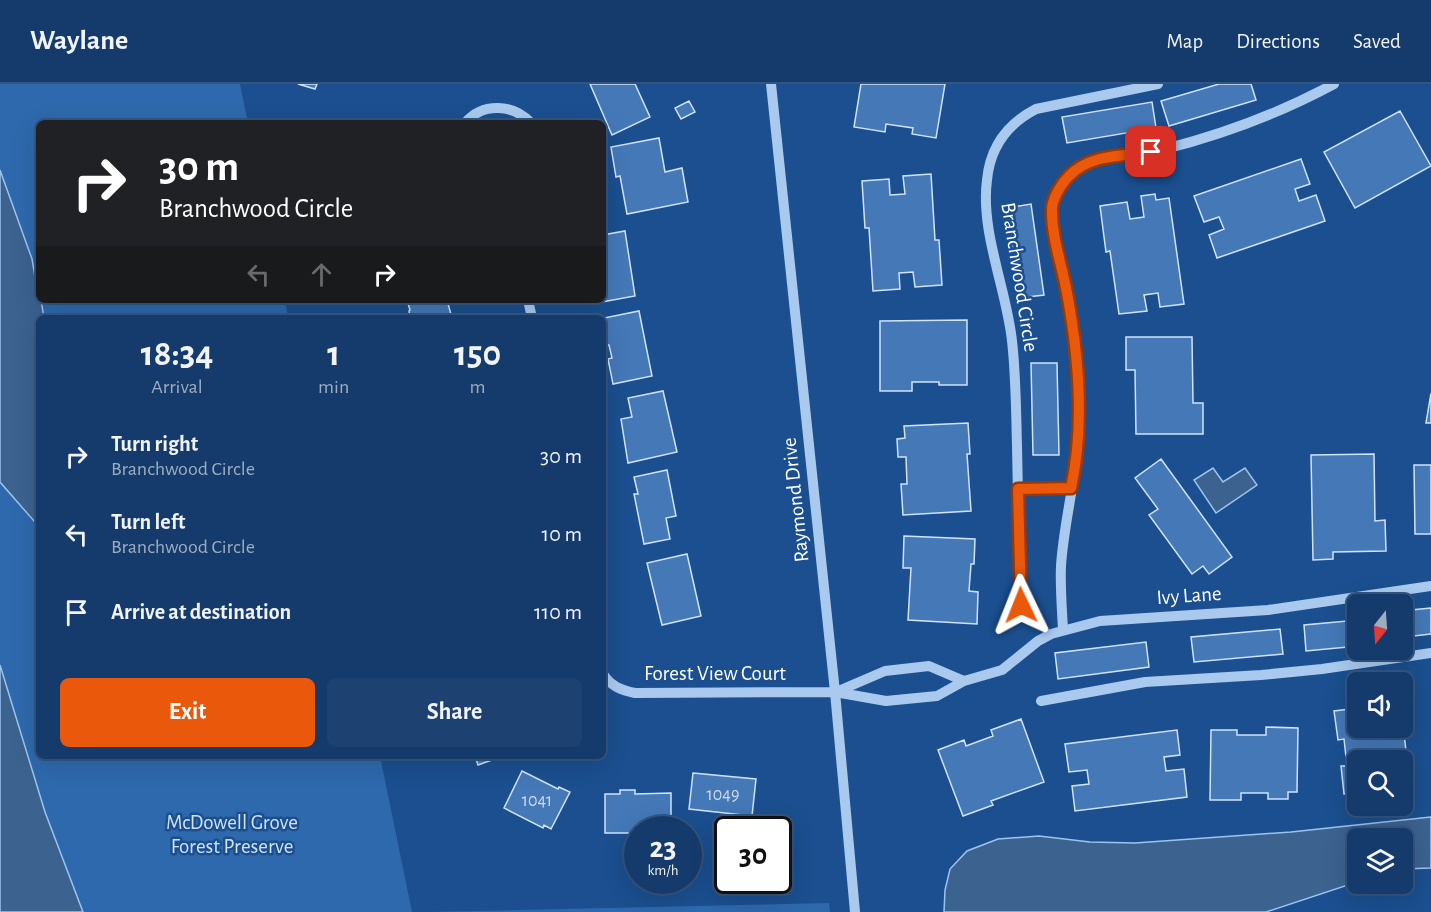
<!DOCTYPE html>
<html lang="en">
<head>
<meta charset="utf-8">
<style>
  :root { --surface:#143b6b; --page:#1d4271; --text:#f1f3f6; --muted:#9dadc1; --line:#33557e; --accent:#ea580c }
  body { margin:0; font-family:"Alegreya Sans",sans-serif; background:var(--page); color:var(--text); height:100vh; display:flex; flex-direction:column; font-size:22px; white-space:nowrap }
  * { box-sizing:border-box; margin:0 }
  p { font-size:20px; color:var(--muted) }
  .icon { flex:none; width:33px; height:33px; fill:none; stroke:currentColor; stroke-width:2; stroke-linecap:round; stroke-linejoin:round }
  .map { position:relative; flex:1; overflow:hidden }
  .drawer { position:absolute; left:36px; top:231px; width:570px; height:444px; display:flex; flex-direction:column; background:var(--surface); border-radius:9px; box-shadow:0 6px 24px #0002,0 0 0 2px var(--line) }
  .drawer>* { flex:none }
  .top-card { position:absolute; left:36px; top:36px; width:570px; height:183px; border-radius:9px; box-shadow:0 6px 24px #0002,0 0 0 2px var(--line); background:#202124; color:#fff; overflow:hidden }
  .needle { width:39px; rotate:197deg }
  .fabs { position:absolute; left:1347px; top:510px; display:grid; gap:12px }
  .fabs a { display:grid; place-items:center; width:66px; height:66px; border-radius:9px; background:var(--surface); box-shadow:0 6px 24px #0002,0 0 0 2px var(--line); font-size:30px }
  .speed { position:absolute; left:624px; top:732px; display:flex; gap:12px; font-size:30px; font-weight:700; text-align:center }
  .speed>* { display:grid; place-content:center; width:78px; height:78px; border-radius:50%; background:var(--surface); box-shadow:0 6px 24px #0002,0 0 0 2px var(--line); line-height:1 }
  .speed small { font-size:15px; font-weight:400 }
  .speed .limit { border:3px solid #111; border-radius:9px; background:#fff; color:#111 }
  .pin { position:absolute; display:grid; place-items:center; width:51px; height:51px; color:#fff; margin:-26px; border-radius:12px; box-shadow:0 3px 9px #0006 }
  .me { position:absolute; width:66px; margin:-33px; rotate:358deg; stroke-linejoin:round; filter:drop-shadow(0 0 4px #0008) }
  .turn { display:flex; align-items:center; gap:21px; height:126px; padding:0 24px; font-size:27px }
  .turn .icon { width:78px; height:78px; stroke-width:2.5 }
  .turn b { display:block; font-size:42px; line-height:51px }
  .lanes { display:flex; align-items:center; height:57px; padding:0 24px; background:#0003; justify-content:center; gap:30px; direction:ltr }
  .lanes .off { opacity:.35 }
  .eta { display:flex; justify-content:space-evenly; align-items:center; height:102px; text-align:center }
  .eta b { font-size:36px; font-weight:700; line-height:42px }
  .button { display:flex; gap:12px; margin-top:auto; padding:12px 24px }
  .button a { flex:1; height:69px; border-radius:9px; background:var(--accent); color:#fff; font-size:24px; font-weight:700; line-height:69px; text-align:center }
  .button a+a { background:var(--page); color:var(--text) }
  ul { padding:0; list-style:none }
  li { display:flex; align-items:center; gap:18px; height:78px; padding:0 24px }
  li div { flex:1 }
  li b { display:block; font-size:22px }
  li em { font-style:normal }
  header { display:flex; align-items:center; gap:36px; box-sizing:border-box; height:84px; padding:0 30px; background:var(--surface); border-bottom:2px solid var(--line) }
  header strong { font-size:28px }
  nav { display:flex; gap:33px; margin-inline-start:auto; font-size:21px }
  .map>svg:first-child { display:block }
  .green { fill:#2e69ad }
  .water { fill:#3c6290; stroke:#9cc4f0; stroke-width:1.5 }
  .building { fill:#4478b7; stroke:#cfe3fa; stroke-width:1.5 }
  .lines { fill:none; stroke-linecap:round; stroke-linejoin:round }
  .minor { stroke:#a9c9ee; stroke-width:10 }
  .route-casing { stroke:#983908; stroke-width:15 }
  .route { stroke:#ea580c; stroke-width:10 }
  .labels { text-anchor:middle; stroke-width:5; stroke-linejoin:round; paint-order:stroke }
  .number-label { font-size:18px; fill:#d0dded }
  .street-label { font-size:21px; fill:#fff; stroke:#1b4f8f }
  .park-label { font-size:21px; fill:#cfe3fa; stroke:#1b4f8f }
</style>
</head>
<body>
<header>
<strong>Waylane</strong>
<nav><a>Map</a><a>Directions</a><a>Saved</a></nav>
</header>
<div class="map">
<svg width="1431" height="828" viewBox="0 0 1431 828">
  <rect width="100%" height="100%" fill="#1b4f8f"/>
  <path class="green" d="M0,0H240L248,39H39V216H285L288,234H39V672H380L412,828H0Z
    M829,819L830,828H427Z"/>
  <path class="water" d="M0,86L32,175L39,216H41L44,234H39V427L34,437L0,398Z
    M1213,384L1223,398L1245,384L1257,401L1216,429L1194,396Z
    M0,581L45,728L83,828H0Z
    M1431,733V784L1403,785L1402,754H1358L1357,798L1266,828H944L945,806L950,785L967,767L998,755L1039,752L1090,758L1135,759L1291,748Z"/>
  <path class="building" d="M298,0H317L315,5Z
    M590,0H635L650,33L612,51Z
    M861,0H945L936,54L912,50L913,44L886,40L885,48L854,43Z
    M1219,0H1251L1256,16L1169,42L1161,17Z
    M689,17L695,28L681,35L675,24Z
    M1152,18L1156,44L1067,59L1062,33Z
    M1400,27L1431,82L1355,124L1324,68Z
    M659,54L665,88L682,84L688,118L627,130L620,92L616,93L611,63Z
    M1301,75L1310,100L1295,105L1299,117L1316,111L1325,137L1217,174L1209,151L1224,145L1219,133L1204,138L1194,112Z
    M931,90L935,156H939L942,201L915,203L913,188L899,189L900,205L873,207L869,144H865L862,97L889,95L890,111L905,110L903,92Z
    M1155,110L1156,116L1169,114L1184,220L1160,223L1158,209L1144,211L1147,227L1119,230L1110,167L1106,168L1100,122L1127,118L1130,135L1144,133L1141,112Z
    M1031,120L1044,211L1019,214L1006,124Z
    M625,147L635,212L596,219V216H603V151Z
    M407,216H447L452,234H410L409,227L410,226Z
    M639,227L652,292L613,300L608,275L612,274L609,261H606L604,251H607L604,234Z
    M967,236V301H939V298H912V307H880V237Z
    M1126,253H1192L1193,319H1203V350H1136L1135,286H1126Z
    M1031,279H1057L1059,371H1033Z
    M663,307L677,368L628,379L621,335L632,333L628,314Z
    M1431,309V339H1426Z
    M968,339L970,370H967L971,427L903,431L901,400H907L906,373H898L897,355L905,354L904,342Z
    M1374,370L1375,437L1385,436L1386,467L1333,468V475L1313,476L1311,371Z
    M1161,375L1232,473L1209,490L1203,482L1192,490L1149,431L1158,425L1135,394Z
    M1414,381H1431V450H1415Z
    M667,386L676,432L666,434L670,455L644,460L634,410H638L634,393Z
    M904,452L975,455L974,480H971L969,507L978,508L977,540L908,536L911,484H903Z
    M687,470L701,532L662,541L647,479Z
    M1431,524V550L1414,552L1411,526Z
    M1358,536V562L1306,567L1304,541Z
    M1280,545L1283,570L1194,578L1191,553Z
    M1146,558L1149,583L1058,595L1055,569Z
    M1405,619L1408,648L1404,649L1410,703L1402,704V676H1358V708L1344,710L1341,682H1347L1344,655L1338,656L1334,627L1358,624V644H1402V620Z
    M1021,635L1044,698L991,717L993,721L963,732L938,666L964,656L966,662L993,652L991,646Z
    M1266,643L1298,644L1297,708H1288V715H1268V709H1241V716H1210L1211,646H1237V651H1266Z
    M1177,646L1180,671L1164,673L1166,687L1184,685L1187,713L1075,727L1072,702L1089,700L1087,686L1069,688L1065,660Z
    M475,672H503L478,681Z
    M522,687L558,705L559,703L570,708L551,745L544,741L543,744L504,724Z
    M693,689L756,695L752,732L689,725Z
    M620,706H635V710L671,709V746H638V749H605V710H620Z"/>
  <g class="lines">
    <path class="minor" d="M771,0L835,608L855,828
      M465,39C483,18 513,20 531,39
      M528,216L532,234
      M1018,405L1071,404
      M1021,521C1019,468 1018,415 1017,362C1016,327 1016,292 1012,257C1007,207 980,147 987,96C990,64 1007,40 1036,25L1158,0
      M1063,546C1062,525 1060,503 1061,482C1063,449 1071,416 1075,383C1082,339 1080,292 1074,247C1070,222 1065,197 1059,172C1056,156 1050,139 1052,122C1054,112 1062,98 1070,91C1096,67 1133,74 1165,65C1224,50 1280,29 1334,0
      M603,590C611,602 620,606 635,609L835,608L886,617L937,612L964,597L1002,586L1038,557L1051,550L1100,537L1268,526L1431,502
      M836,608L885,587L929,582L964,597
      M1041,617L1145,598L1261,591L1322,585L1431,569"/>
  </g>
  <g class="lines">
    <g class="route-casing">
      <path id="route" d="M1021,521L1018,405L1071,404C1085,341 1079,273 1067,209C1062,181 1051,152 1052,124C1053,113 1062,99 1069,92C1090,70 1123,72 1151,68"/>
    </g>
    <use href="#route" class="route"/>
  </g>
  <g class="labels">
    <g class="number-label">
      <text x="723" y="716">1049</text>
      <text x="537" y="722">1041</text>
    </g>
    <g class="street-label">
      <text transform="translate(1020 193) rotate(81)" y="7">Branchwood Circle</text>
      <text transform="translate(795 416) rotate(-96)" y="7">Raymond Drive</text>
      <text transform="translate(1189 511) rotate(-4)" y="7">Ivy Lane</text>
      <text x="715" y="596">Forest View Court</text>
    </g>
    <g class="park-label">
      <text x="232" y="745">McDowell Grove<tspan x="232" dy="24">Forest Preserve</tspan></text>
    </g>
  </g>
</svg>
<div class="fabs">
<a><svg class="needle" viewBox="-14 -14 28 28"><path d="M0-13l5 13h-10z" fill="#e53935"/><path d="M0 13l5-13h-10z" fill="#9dadc1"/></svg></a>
<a><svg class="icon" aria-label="sound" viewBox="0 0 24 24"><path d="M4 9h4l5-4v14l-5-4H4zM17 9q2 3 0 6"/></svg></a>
<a><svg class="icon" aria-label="search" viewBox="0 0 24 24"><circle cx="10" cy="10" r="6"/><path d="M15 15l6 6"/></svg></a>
<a><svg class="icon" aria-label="layers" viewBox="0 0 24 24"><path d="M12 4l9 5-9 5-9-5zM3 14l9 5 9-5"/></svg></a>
</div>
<div class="speed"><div>23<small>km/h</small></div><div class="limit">30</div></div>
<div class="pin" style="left:1151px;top:68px;background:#d93025"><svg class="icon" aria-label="arrive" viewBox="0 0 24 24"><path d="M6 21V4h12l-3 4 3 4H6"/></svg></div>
<svg class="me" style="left:1021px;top:521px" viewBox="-20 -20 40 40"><path d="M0-17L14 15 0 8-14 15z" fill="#ea580c" stroke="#fff" stroke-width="4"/></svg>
<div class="top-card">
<div class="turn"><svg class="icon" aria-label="right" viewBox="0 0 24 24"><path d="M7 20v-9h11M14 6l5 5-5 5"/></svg><div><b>30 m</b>Branchwood Circle</div></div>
<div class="lanes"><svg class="icon off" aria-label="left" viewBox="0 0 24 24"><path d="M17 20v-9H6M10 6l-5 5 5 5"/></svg><svg class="icon off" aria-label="ahead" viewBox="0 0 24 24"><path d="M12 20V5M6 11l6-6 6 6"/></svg><svg class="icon" aria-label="right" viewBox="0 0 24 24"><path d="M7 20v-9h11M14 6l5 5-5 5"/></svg></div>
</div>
<section class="drawer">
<div class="eta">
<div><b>18:34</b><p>Arrival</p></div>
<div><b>1</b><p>min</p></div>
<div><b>150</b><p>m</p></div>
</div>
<ul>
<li><svg class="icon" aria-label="right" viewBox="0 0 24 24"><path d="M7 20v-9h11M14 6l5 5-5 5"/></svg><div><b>Turn right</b><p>Branchwood Circle</p></div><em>30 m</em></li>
<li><svg class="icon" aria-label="left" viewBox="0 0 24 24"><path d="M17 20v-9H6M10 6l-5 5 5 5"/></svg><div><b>Turn left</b><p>Branchwood Circle</p></div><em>10 m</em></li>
<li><svg class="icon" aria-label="arrive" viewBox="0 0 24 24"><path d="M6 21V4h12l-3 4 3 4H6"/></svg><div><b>Arrive at destination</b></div><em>110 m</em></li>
</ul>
<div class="button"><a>Exit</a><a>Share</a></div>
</section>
</div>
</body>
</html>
